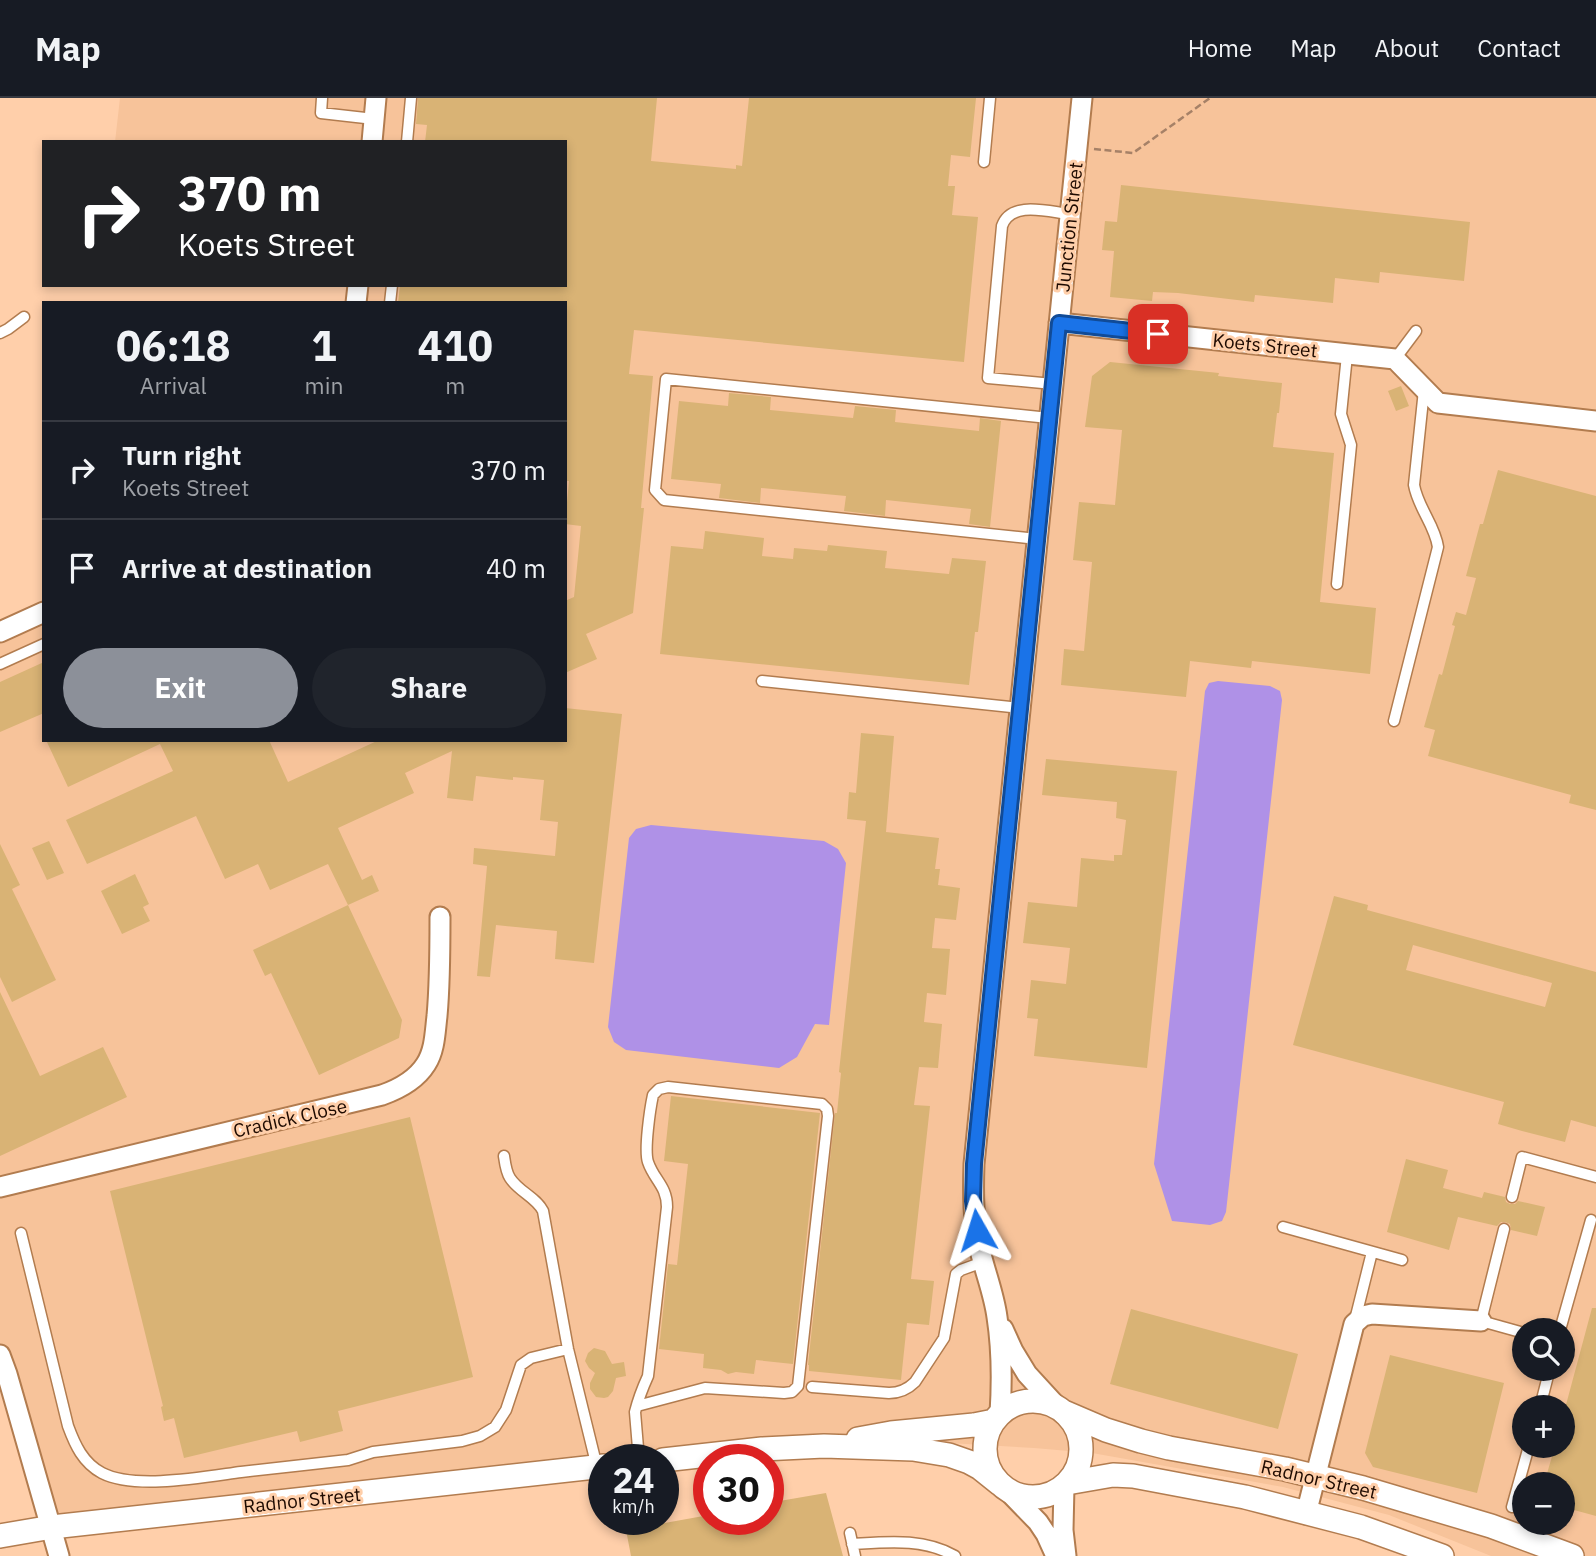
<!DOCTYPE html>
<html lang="en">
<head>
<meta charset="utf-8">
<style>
  :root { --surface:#171b24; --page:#20242c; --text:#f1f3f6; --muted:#9ea1a6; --line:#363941; --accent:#8c9099 }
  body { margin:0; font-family:"IBM Plex Sans",sans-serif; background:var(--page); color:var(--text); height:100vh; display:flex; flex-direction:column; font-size:26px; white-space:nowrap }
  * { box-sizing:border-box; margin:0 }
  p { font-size:23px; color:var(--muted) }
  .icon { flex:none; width:38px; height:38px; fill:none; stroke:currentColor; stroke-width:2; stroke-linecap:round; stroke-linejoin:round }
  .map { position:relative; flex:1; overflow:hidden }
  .panel { position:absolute; left:42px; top:203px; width:525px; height:441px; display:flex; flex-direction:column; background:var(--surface); border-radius:0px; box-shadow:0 4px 10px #0003 }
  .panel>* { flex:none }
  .hud { position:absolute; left:42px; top:42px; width:525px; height:147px; border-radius:0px; box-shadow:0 4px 10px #0003; background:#202124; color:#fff; overflow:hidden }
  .fabs { position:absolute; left:1512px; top:1220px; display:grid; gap:14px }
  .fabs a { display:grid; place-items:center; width:63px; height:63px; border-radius:50%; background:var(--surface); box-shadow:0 4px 10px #0003; font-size:35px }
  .speed { position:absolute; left:588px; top:1346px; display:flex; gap:14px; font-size:35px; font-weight:700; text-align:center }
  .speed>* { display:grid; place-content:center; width:91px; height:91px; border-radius:50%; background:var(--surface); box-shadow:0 4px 10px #0003; line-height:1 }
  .speed small { font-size:18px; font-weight:400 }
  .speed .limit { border:10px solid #d22; background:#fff; color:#111 }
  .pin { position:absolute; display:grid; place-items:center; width:60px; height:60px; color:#fff; margin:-30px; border-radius:14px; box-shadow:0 4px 10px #0006 }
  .me { position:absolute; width:77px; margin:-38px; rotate:354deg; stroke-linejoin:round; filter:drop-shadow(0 0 5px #0008) }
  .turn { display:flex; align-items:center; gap:24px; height:147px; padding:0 21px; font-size:32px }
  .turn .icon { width:91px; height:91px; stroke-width:2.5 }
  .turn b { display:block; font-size:49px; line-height:60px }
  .eta { display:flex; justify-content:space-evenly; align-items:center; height:119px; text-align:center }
  .eta b { font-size:42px; font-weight:700; line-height:49px }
  .action { display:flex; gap:14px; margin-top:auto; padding:14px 21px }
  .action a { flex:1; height:80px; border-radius:42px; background:var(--accent); color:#fff; font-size:28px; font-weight:700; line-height:80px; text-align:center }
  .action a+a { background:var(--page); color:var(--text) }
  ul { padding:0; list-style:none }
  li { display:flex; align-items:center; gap:21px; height:98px; padding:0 21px; border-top:2px solid var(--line) }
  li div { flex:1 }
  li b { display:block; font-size:26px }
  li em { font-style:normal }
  header { display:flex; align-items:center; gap:42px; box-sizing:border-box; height:98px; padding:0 35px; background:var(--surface); border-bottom:2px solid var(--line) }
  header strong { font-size:33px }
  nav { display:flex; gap:38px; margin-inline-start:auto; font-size:24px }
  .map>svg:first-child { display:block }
  .built { fill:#f7c39a; fill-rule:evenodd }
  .water { fill:#af91e7 }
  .building { fill:#d9b375; fill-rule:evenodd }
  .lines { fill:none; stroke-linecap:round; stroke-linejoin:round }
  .service-casing { stroke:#b27c4f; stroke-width:13 }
  .minor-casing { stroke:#b27c4f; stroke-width:23 }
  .tertiary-casing { stroke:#b27c4f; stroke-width:26 }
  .path { stroke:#a68167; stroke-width:2.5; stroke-dasharray:7 3.5; stroke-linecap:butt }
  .service { stroke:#fff; stroke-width:10 }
  .minor { stroke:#fff; stroke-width:19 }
  .tertiary { stroke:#fff; stroke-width:23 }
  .route-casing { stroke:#114b97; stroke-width:18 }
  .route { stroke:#1a73e8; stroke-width:12 }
  .labels { text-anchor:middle; stroke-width:6; stroke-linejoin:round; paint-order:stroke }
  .street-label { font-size:19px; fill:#1e0a00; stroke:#ffcfaa }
</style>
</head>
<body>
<header>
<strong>Map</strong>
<nav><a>Home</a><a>Map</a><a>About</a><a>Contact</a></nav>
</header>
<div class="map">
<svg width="1596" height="1458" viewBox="0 0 1596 1458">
  <rect width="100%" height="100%" fill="#ffcfaa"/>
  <path class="built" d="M120,0H1596V1458H1491L1389,1417L1283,1389L1092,1355L1034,1350L948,1345L663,1362H604L54,1431L0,1252V536L44,515V642H565V205H357L359,187H565V44H115ZM1524,1232H1563V1270H1524ZM1524,1309H1563V1348H1524ZM1524,1386H1563V1424H1524Z"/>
  <path class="water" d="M1218,583L1270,588L1280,593L1282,602L1226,1114L1222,1123L1210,1127L1172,1123L1154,1066L1205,593L1209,585Z
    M651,727L824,743L838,751L846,765L829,927L815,926L797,959L779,970L626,952L614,944L608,929L629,740L636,731Z"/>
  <path class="building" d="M418,0H657L651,63L736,71V67L742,68L749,0H976L970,59L951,57L948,88H955L952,117L978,119L964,264L634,232L629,276L653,278L641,410H644L633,515L586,536L597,561L565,575V503L574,499L581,428L565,426L569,383H565V205H398L400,187H565V44H425L427,27L416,26Z
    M1121,87L1470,124L1464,183L1380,174L1379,185L1335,180L1333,205L1255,197L1254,204L1178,195L1153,194L1152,203L1110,199L1114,153L1102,152L1105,123L1117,124Z
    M1110,264L1219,275L1218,278L1282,285L1279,315H1277L1273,349L1334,355L1320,504L1376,510L1370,576L1252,563L1251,570L1190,563L1186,599L1061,587L1064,551L1084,553L1092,464L1073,462L1079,404L1115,407L1122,332L1085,329L1092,278Z
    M1401,288L1409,308L1396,313L1388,293Z
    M729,295L771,299L770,312L853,320L855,308L896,312L895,324L979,333L980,320L1001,323L990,429L969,426L971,411L886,402L885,418L844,413L846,398L761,390L760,405L719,400L721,386L671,381L679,303L728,308Z
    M1498,372L1596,398V712L1569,705L1571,697L1428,658L1435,632L1424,629L1439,576L1442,577L1455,528L1452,527L1456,514L1466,517L1476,480L1466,478L1480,426H1483Z
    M705,433L764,440L762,458L793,461L794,450L827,453L828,447L887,453L885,470L949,476L952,460L986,463L978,534H975L969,587L660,556L671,448L703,451Z
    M44,564V615L0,634V584Z
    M565,610L622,616L594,865L555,861L557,833L496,827L490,879L477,878L487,768L473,766L474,750L555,758L558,724L540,722L544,682L513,679V682L476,678L473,703L447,700L452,653L405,675L414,695L338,730L362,782L372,777L379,793L348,807L328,766L270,792L258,766L225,781L196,718L87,766L66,722L173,673L160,646L68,689L46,642H269L288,684L379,642H565Z
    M861,635L894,638L886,734L939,740L935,771H940L938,787L960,790L956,822L935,820L932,850L950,851L946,897L927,895L924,924L942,926L938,970L919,969L914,1007L930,1008L911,1181L934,1183L929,1227L907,1225L901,1282L809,1273V1267H808L835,1015H837L841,975L839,974L866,723L847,721L849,694L856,695Z
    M1046,661L1177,673L1147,970L1034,958L1038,921L1027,920L1031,882L1066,886L1070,850L1023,845L1028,804L1077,809L1081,760L1114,763V757H1122L1126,722L1116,720L1117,704L1042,697Z
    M49,743L64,775L47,782L32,750Z
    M0,746L20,787L12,791L56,882L12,904L0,879Z
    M135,776L149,806L143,809L150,823L122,836L101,793Z
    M1334,798L1368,807L1367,812L1596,874V1029L1571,1022L1565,1044L1522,1033L1498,1026L1504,1004L1293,947ZM1413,847L1552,885L1545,909L1406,872Z
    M348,807L402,922L399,940L319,977L271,875L265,878L253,852Z
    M0,894L40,978L103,949L127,999L0,1058Z
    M671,998L820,1015L793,1266L756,1262L754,1276L736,1274L728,1276L721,1272L703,1270L704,1256L659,1251L668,1166L677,1167L688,1066L664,1063Z
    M410,1019L473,1279L338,1313L343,1333L300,1344L297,1333L184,1360L174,1320L164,1323L161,1309L163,1308L110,1093Z
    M1406,1061L1448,1072L1443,1090L1482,1100L1484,1094L1505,1099L1506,1104L1510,1106H1515L1518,1103L1545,1109L1537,1138L1511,1132L1510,1126L1505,1124H1501L1497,1128L1458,1119L1449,1152L1387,1134Z
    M1592,1210H1596V1418L1563,1409V1386H1544L1555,1348H1563V1318Z
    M1131,1211L1298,1256L1278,1331L1110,1286Z
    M594,1250L605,1253L612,1266L624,1264L626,1278L616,1280L613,1293L608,1299L604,1300L596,1299L590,1291V1285L595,1275L589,1270L585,1263L588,1255Z
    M1390,1257L1504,1285L1477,1395L1373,1369L1365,1355Z
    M826,1395L843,1458H631L626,1432L709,1417V1421H768V1405Z"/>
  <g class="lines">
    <g class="service-casing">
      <path id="service" d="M322,0L321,15L374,21
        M407,44L411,0
        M984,64L990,0
        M390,205L392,187
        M0,235L8,231L24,219
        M1395,261L1416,233
        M1053,286L988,280L1002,128C1011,102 1049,114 1070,116
        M1037,441L664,402L655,392L666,281L1049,320
        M1337,486L1351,347L1341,316L1347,257
        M0,566L44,546
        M762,583L1020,610
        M1394,623L1438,449C1435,427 1418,410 1414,387L1424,292
        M504,1058C505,1065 506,1074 510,1080C519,1094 536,1099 543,1113L568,1251L597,1369
        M1512,1099L1522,1059L1596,1079
        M1283,1129L1402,1162
        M1504,1131L1481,1223L1524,1235
        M21,1135L68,1328C75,1347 83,1365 102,1375C135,1392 204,1379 241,1374C277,1370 312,1366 348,1362L373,1354L462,1343L480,1338L495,1329L506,1312L521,1267L531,1260L568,1251
        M1355,1222L1372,1154
        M1560,1232L1591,1122
        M812,1289L889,1295C899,1295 907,1292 915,1284L944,1240L956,1176L961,1172L983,1164
        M637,1308L705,1290L784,1295L792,1294L798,1288L828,1018L827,1011L822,1006L668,989L659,991L653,997C650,1011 644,1052 648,1064C654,1082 667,1088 667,1109L648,1278C643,1289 638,1302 635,1314L639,1362
        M1540,1309L1550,1270
        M1512,1409L1529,1348
        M850,1435L855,1458
        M852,1446C888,1444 923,1440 955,1458"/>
    </g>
    <g class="minor-casing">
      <path id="minor" d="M372,44L376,0
        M356,205L358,187
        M1059,225L1395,261L1438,305L1596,323
        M0,534L44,514
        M0,1089L382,997C399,991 416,982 426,966C435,952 435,934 437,918C440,885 440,852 440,819
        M1003,1231L1013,1253L1027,1276L1060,1312
        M0,1257L7,1276L59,1458
        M1000,1316C1002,1284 1002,1251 997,1219C994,1196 985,1174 980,1152C973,1123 973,1095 974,1066L1082,0
        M1064,1388L1063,1432L1066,1458
        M1004,1389L1038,1424L1046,1436L1056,1458
        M1306,1416L1354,1226L1363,1218L1372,1216L1481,1223"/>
    </g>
    <g class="tertiary-casing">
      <path id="tertiary" d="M985 1351a48 48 0 1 1 96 0a48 48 0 1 1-96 0Z
        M1064,1314L1106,1332L1141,1343L1169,1350L1285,1371L1363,1390L1491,1428L1572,1458
        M858,1341L891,1335L974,1327L994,1323
        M663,1362L762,1351L824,1348L913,1351L949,1357L969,1364L980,1370L1000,1386
        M1067,1385L1113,1377L1133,1378L1202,1391L1245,1399L1361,1429L1442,1458
        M0,1438L52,1429L604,1368"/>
    </g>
    <path class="path" d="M1094,51L1133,55L1210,0"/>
    <use href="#service" class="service"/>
    <use href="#minor" class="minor"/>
    <use href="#tertiary" class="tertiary"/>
  </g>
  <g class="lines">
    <g class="route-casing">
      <path id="route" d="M977,1132L973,1103L974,1066L1059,225L1158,236"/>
    </g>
    <use href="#route" class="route"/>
  </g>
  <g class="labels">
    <g class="street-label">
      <text transform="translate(1069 129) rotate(-84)" y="7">Junction Street</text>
      <text transform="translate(1265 247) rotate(6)" y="7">Koets Street</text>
      <text transform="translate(290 1020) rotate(-13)" y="7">Cradick Close</text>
      <text transform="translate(1319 1381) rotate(13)" y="7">Radnor Street</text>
      <text transform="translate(302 1402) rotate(-6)" y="7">Radnor Street</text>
    </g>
  </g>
</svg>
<div class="fabs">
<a><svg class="icon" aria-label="search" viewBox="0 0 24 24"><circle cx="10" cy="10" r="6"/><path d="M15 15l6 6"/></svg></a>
<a>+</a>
<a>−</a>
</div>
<div class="speed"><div>24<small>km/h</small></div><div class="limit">30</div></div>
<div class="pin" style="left:1158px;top:236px;background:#d93025"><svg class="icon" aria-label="arrive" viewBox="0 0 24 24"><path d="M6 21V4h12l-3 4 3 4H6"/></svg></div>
<svg class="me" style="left:977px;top:1132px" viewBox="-20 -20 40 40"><path d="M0-17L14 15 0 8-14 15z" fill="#1a73e8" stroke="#fff" stroke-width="4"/></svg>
<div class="hud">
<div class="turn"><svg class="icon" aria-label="right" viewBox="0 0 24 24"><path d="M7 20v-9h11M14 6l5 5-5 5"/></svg><div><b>370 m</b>Koets Street</div></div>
</div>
<section class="panel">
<div class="eta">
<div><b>06:18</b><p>Arrival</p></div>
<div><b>1</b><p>min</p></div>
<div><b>410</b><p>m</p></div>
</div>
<ul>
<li><svg class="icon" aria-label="right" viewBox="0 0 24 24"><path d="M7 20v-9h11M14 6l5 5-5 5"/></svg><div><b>Turn right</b><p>Koets Street</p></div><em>370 m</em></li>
<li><svg class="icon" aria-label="arrive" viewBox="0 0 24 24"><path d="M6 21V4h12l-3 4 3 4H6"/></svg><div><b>Arrive at destination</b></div><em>40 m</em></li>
</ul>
<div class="action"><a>Exit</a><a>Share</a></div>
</section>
</div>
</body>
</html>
